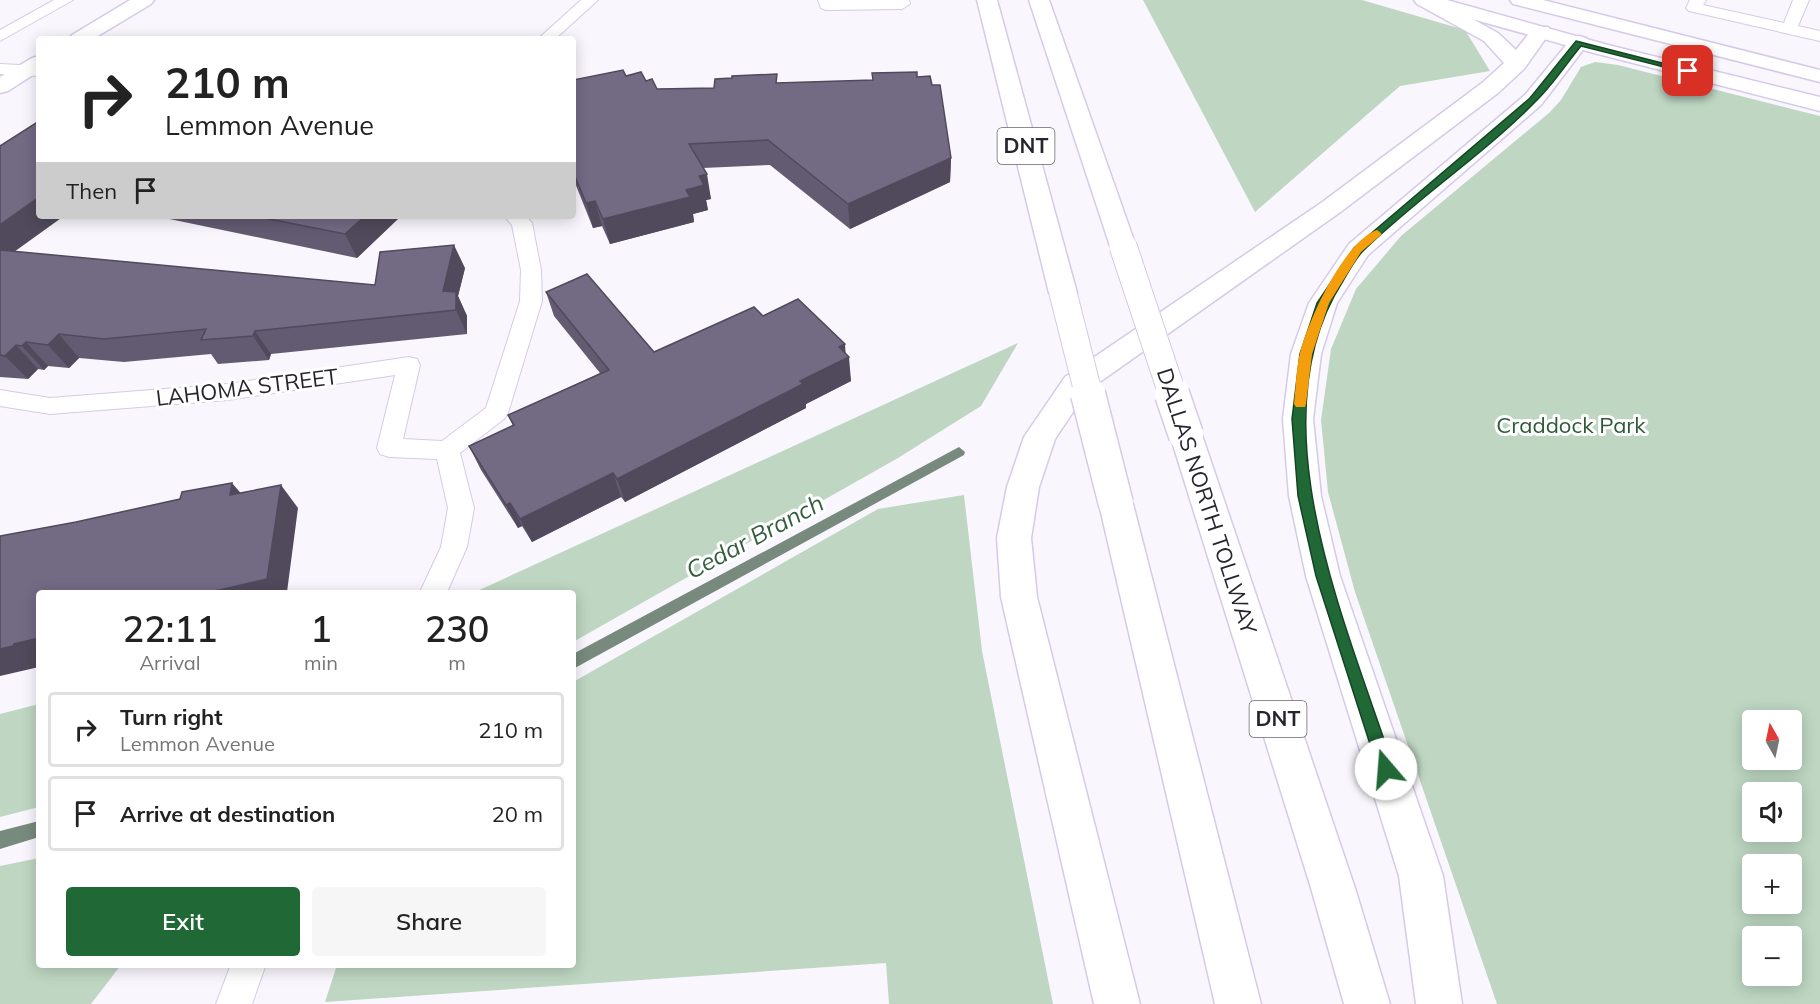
<!DOCTYPE html>
<html lang="en">
<head>
<meta charset="utf-8">
<style>
  :root { --surface:#fff; --page:#f6f6f6; --text:#222; --muted:#767676; --line:#e0e0e0; --accent:#206936 }
  body { margin:0; font-family:Mulish,sans-serif; background:var(--page); color:var(--text); height:100vh; display:flex; flex-direction:column; font-size:22px; white-space:nowrap }
  * { box-sizing:border-box; margin:0 }
  p { font-size:20px; color:var(--muted) }
  .icon { flex:none; width:33px; height:33px; fill:none; stroke:currentColor; stroke-width:2; stroke-linecap:round; stroke-linejoin:round }
  .map { position:relative; flex:1; overflow:hidden }
  .details { position:absolute; left:36px; top:590px; width:540px; height:378px; display:flex; flex-direction:column; background:var(--surface); border-radius:6px; box-shadow:0 3px 15px #0003 }
  .details>* { flex:none }
  .top-card { position:absolute; left:36px; top:36px; width:540px; height:183px; border-radius:6px; box-shadow:0 3px 15px #0003; background:#fff; color:var(--text); overflow:hidden }
  .needle { width:39px; rotate:351deg }
  .tools { position:absolute; left:1742px; top:710px; display:grid; gap:12px }
  .tools a { display:grid; place-items:center; width:60px; height:60px; border-radius:6px; background:var(--surface); box-shadow:0 3px 15px #0003; font-size:30px }
  .pin { position:absolute; display:grid; place-items:center; width:51px; height:51px; color:#fff; margin:-26px; border-radius:12px; box-shadow:0 3px 9px #0006 }
  .me { position:absolute; width:66px; margin:-33px; rotate:342deg; stroke-linejoin:round; filter:drop-shadow(0 0 4px #0008) }
  .turn { display:flex; align-items:center; gap:21px; height:126px; padding:0 30px; font-size:27px }
  .turn .icon { width:78px; height:78px; stroke-width:2.5 }
  .turn b { display:block; font-size:42px; line-height:51px }
  .then { display:flex; align-items:center; height:57px; padding:0 30px; background:#0003; gap:12px; font-size:22px }
  .eta { display:flex; justify-content:space-evenly; align-items:center; height:102px; text-align:center }
  .eta b { font-size:36px; font-weight:600; line-height:42px }
  .action { display:flex; gap:12px; margin-top:auto; padding:12px 30px }
  .action a { flex:1; height:69px; border-radius:6px; background:var(--accent); color:#fff; font-size:24px; font-weight:600; line-height:69px; text-align:center }
  .action a+a { background:var(--page); color:var(--text) }
  ul { padding:0; list-style:none }
  li { display:flex; align-items:center; gap:18px; height:75px; margin:0 12px 9px; padding:0 18px; border:3px solid var(--line); border-radius:6px }
  li div { flex:1 }
  li b { display:block; font-size:22px }
  li em { font-style:normal }
  .map>svg:first-child { display:block }
  .green { fill:#bed6c2; fill-rule:evenodd }
  .lines { fill:none; stroke-linecap:round; stroke-linejoin:round }
  .stream { fill:#788a7d; fill-rule:evenodd }
  .lane-casing { stroke:#d5cae8; stroke-width:2 }
  .street-casing { stroke:#d5cae8; stroke-width:3 }
  .secondary-casing { stroke:#d5cae8; stroke-width:3 }
  .highway-casing { stroke:#d5cae8; stroke-width:3 }
  .lane { fill:#fff; fill-rule:evenodd }
  .street { fill:#fff; fill-rule:evenodd }
  .secondary { fill:#fff; fill-rule:evenodd }
  .highway { fill:#fff; fill-rule:evenodd }
  .highway-bridge-far1-casing { stroke:#d5cae8; stroke-width:29; stroke-linecap:butt }
  .highway-bridge-casing { stroke:#d5cae8; stroke-width:37; stroke-linecap:butt }
  .highway-bridge-far1 { stroke:#fff; stroke-width:27 }
  .highway-bridge { stroke:#fff; stroke-width:34 }
  .wall { fill:#635b72 }
  .shaded-wall { fill:#504a5c }
  .building { fill:#736a84; stroke:#504a5c; stroke-width:1.5 }
  .route { fill:#206936; stroke:#154423; stroke-width:1.5 }
  .slow { fill:#f59e0b }
  .labels { text-anchor:middle; stroke-width:6; stroke-linejoin:round; paint-order:stroke }
  .shield { fill:#fff; stroke:#68666d; stroke-width:1.5 }
  .shield-label { font-size:21px; font-weight:bold; fill:#28242f }
  .street-label { font-size:22px; fill:#28242f; stroke:#fff }
  .park-label { font-size:22px; fill:#2f5939; stroke:#fff }
  .water-label { font-size:24px; font-style:italic; fill:#335d3c; stroke:#fff }
</style>
</head>
<body>
<div class="map">
<svg width="1820" height="1004" viewBox="0 0 1820 1004">
  <rect width="100%" height="100%" fill="#f9f7fd"/>
  <path class="green" d="M1143,0H1362L1465,30L1490,71L1400,86L1255,212Z
    M1595,62L1618,65L1820,116V1004H1497L1355,592L1328,492L1321,420L1331,349L1356,289L1401,236L1549,113L1561,100L1581,67ZM1752,720H1791V759H1752ZM1752,792H1791V831H1752ZM1752,864H1791V903H1752ZM1752,936H1791V975H1752Z
    M1018,343L981,406L898,458L573,642V592H475Z
    M964,495L982,651L1053,1004H889L886,963L325,1002L337,965L573,964V682L878,509Z
    M39,704V807L0,817V714Z
    M39,858V964L121,965L91,1004H0V866Z"/>
  <g class="lines">
    <path class="stream" d="M959,447L965,452L964,455L573,669V654Z
      M39,821V837L0,849V831Z"/>
    <g class="lane-casing">
      <path id="lane" d="M54,0H73L0,41V30Z
        M581,0H598L555,39H538Z
        M818,0H909L910,4L902,9L826,10L821,8Z
        M1690,0H1706L1703,5L1784,23L1793,0H1809L1798,26L1820,31V41L1689,11L1686,8Z
        M0,64L39,66V76L0,74Z
        M504,216H526L532,223L541,270L542,301L508,413L504,419L460,453L474,508L467,547L447,592H420L441,547L448,508L437,459L389,457L380,454L377,448L395,375L228,400L50,414L0,406V390L50,398L228,384L409,357L417,359L420,365L403,439L442,441L486,408L520,301L521,270L512,225Z
        M231,964H266L252,1004H216Z"/>
    </g>
    <g class="street-casing">
      <path id="street" d="M130,0H154L151,4L93,39H69L72,35Z
        M39,56V71L8,91L0,93V77L32,58Z"/>
    </g>
    <g class="secondary-casing">
      <path id="secondary" d="M1415,0H1447L1608,45L1820,97V111L1594,53L1418,4Z
        M1510,0H1543L1820,70V82L1513,4Z"/>
    </g>
    <g class="highway-casing">
      <path id="highway" d="M977,0H997L1077,293L1073,299L1063,302L1053,299L1049,293Z
        M1029,0H1049L1136,246L1132,252L1123,254L1114,252L1110,246Z
        M1414,0H1438L1498,33L1516,50L1534,27H1548L1551,31L1524,69L1498,93L1339,213L1087,391L1055,439L1039,487L1031,538L1037,597L1140,1004H1094L1001,597L997,538L1007,487L1024,437L1065,377L1321,203L1482,83L1504,63L1484,41L1417,4Z
        M1579,36L1586,38L1589,42L1541,105L1368,255L1337,303L1321,354L1313,419L1321,496L1340,576L1443,876L1462,1004H1416L1399,876L1306,576L1289,496L1283,419L1291,354L1309,303L1349,244L1525,95L1572,38Z
        M1186,424L1197,427L1202,435L1355,888L1390,1004H1344L1311,888L1170,435L1175,427Z
        M1116,491L1128,495L1133,504L1261,1004H1215L1099,504L1104,495Z"/>
    </g>
    <use href="#lane" class="lane"/>
    <use href="#street" class="street"/>
    <use href="#secondary" class="secondary"/>
    <use href="#highway" class="highway"/>
    <g class="highway-bridge-far1-casing">
      <path id="highway-bridge-far1" d="M1123,246L1173,396
        M1063,293L1089,396"/>
    </g>
    <g class="highway-bridge-casing">
      <path id="highway-bridge" d="M1088,394L1116,504
        M1172,394L1186,435"/>
    </g>
    <use href="#highway-bridge-far1" class="highway-bridge-far1"/>
    <use href="#highway-bridge" class="highway-bridge"/>
  </g>
  <path class="wall" d="M626,76L646,81L657,89L714,88L778,83L872,80L917,77L932,85L951,158L950,182L850,229L770,165L703,168L711,199L706,200L708,210L693,214L694,222L610,244L602,226L593,228L573,178V80Z
    M0,146L15,252L375,285L465,268L458,296L467,316V334L271,354L269,360L218,364L211,354L124,362L79,358L69,368L48,366L44,370L38,369L28,379L0,377Z
    M155,216H401L357,258Z
    M546,292L654,352L763,316L846,354L851,381L806,404V408L625,502L621,497L532,542L522,526L518,528L481,470L469,446L513,426L508,415L600,373L554,316Z"/>
  <path class="shaded-wall" d="M951,158L950,182L850,229L848,204Z
    M707,174L711,199L706,200L708,210L693,214L694,222L610,244L603,219L686,190L699,176Z
    M39,197V216H64L7,257L0,249V225Z
    M595,201L602,226L593,228L586,203Z
    M365,216H401L357,258L345,234Z
    M454,245L465,268L458,296L467,316V334L456,310L443,291Z
    M255,331L271,354L269,360L253,336Z
    M59,334L79,358L69,368L48,345Z
    M26,342L48,366L44,370L22,346Z
    M845,344L846,359L849,357L851,381L806,404V408L625,502L617,479L800,381L839,347Z
    M16,345L38,369L28,379L5,356Z
    M613,473L621,497L532,542L520,519Z
    M232,483L251,505L230,495Z
    M281,485L298,508L287,592H211Z
    M510,503L522,526L518,528L506,505Z
    M39,638V667L0,676V649L14,644Z"/>
  <path class="building" d="M623,70L626,76L641,72L646,81L652,79L657,89L714,88L715,79L732,78V76L777,74L776,83L873,80L872,73L917,72V77L930,76L932,85H940L951,158L848,204L768,140L689,144L707,174L699,176L704,185L686,190L690,197L603,219L595,201L586,203L573,172V80Z
    M39,121V197L0,225V146Z
    M254,216H365L345,234Z
    M454,245L443,291L456,292V310L255,331L253,336L201,340L206,329L104,339L59,334L48,345L26,342L22,346L16,345L5,356L0,355V250L375,285L380,252Z
    M587,274L654,352L754,307L763,316L798,299L845,344L839,347L849,357L800,381L803,384L617,479L613,473L520,519L510,503L506,505L469,446L514,425L508,415L609,370L546,292Z
    M232,483L230,495L281,485L267,579L211,592H39V638L14,644L13,646L0,649V536L76,522L180,499L182,492Z"/>
  <path class="route" d="M1576,41L1693,71L1688,73L1581,46C1566,64 1552,86 1535,102C1482,156 1417,198 1363,251C1355,259 1349,271 1343,281C1253,420 1348,628 1394,769L1392,775L1386,777L1380,775L1378,769L1316,576L1298,496L1292,419L1300,354L1317,303L1354,248L1530,98Z"/>
  <path class="slow" d="M1377,230L1382,234L1361,252L1329,303L1312,354L1306,404L1305,407H1296L1294,404C1296,387 1296,369 1300,353C1308,321 1344,241 1377,230Z"/>
  <g class="labels">
    <g class="shield">
      <rect x="997.5" y="128" width="57" height="36" rx="4.5"/>
      <rect x="1249.5" y="701" width="57" height="36" rx="4.5"/>
    </g>
    <g class="shield-label">
      <text x="1026" y="153">DNT</text>
      <text x="1278" y="726">DNT</text>
    </g>
    <g class="street-label">
      <text transform="translate(247 387) rotate(-7)" y="8">LAHOMA STREET</text>
      <text transform="translate(1207 501) rotate(72)" y="8">DALLAS NORTH TOLLWAY</text>
    </g>
    <g class="park-label">
      <text x="1571" y="433">Craddock Park</text>
    </g>
    <g class="water-label">
      <text transform="translate(755 537) rotate(-28)" y="8">Cedar Branch</text>
    </g>
  </g>
</svg>
<div class="tools">
<a><svg class="needle" viewBox="-14 -14 28 28"><path d="M0-13l5 13h-10z" fill="#e53935"/><path d="M0 13l5-13h-10z" fill="#767676"/></svg></a>
<a><svg class="icon" aria-label="sound" viewBox="0 0 24 24"><path d="M4 9h4l5-4v14l-5-4H4zM17 9q2 3 0 6"/></svg></a>
<a>+</a>
<a>−</a>
</div>
<div class="pin" style="left:1688px;top:71px;background:#d93025"><svg class="icon" aria-label="arrive" viewBox="0 0 24 24"><path d="M6 21V4h12l-3 4 3 4H6"/></svg></div>
<svg class="me" style="left:1386px;top:769px" viewBox="-20 -20 40 40"><circle r="19" fill="#fff"/><path d="M0-13L10 11 0 6-10 11z" fill="#206936"/></svg>
<div class="top-card">
<div class="turn"><svg class="icon" aria-label="right" viewBox="0 0 24 24"><path d="M7 20v-9h11M14 6l5 5-5 5"/></svg><div><b>210 m</b>Lemmon Avenue</div></div>
<div class="then">Then<svg class="icon" aria-label="arrive" viewBox="0 0 24 24"><path d="M6 21V4h12l-3 4 3 4H6"/></svg></div>
</div>
<section class="details">
<div class="eta">
<div><b>22:11</b><p>Arrival</p></div>
<div><b>1</b><p>min</p></div>
<div><b>230</b><p>m</p></div>
</div>
<ul>
<li><svg class="icon" aria-label="right" viewBox="0 0 24 24"><path d="M7 20v-9h11M14 6l5 5-5 5"/></svg><div><b>Turn right</b><p>Lemmon Avenue</p></div><em>210 m</em></li>
<li><svg class="icon" aria-label="arrive" viewBox="0 0 24 24"><path d="M6 21V4h12l-3 4 3 4H6"/></svg><div><b>Arrive at destination</b></div><em>20 m</em></li>
</ul>
<div class="action"><a>Exit</a><a>Share</a></div>
</section>
</div>
</body>
</html>
